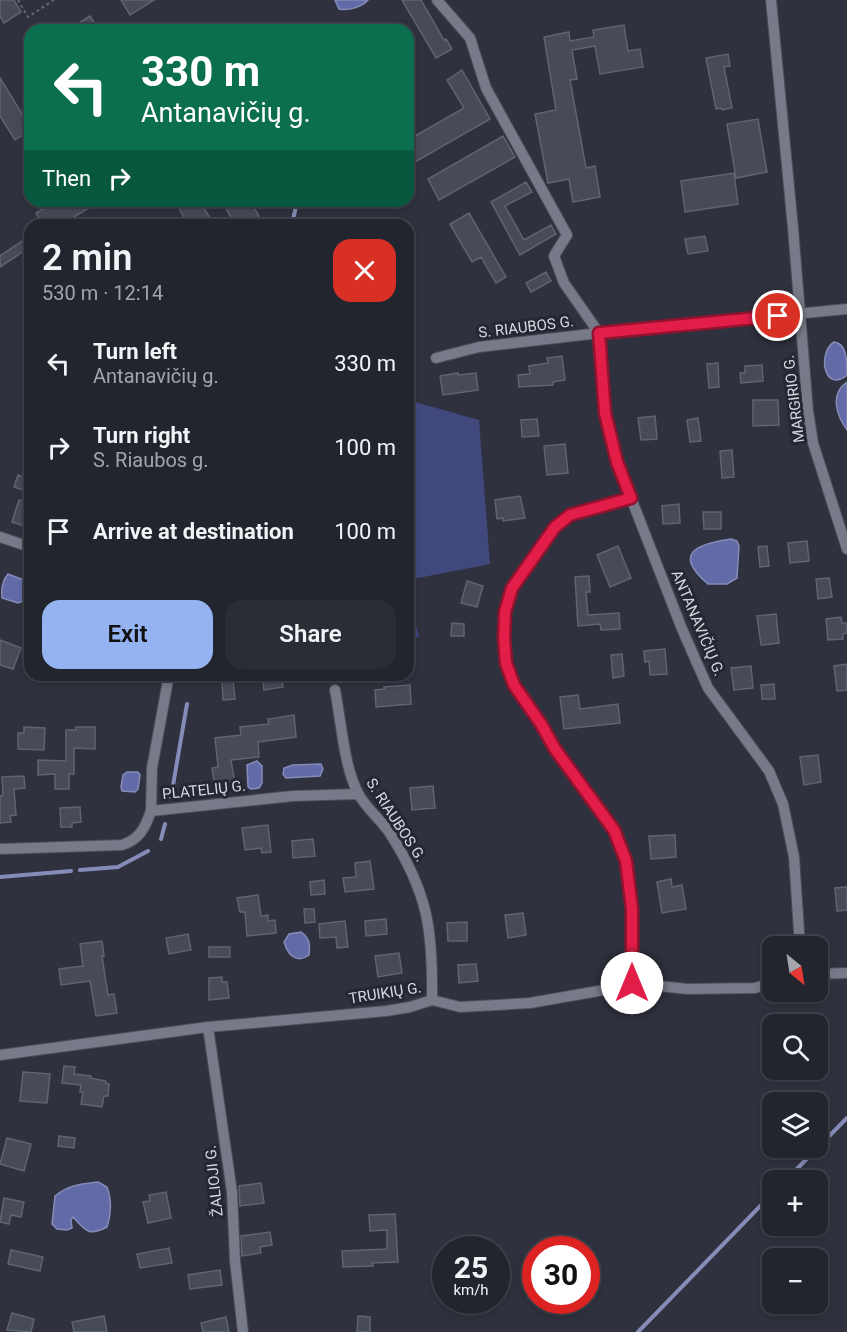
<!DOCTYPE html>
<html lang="en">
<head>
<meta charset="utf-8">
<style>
  :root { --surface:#23252e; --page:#2b2d36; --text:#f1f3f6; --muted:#a3a5aa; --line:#40424a; --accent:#95b2f1 }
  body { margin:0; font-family:Roboto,sans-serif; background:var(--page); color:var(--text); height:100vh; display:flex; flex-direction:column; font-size:22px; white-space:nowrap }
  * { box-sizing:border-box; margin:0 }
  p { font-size:20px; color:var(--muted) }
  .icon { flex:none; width:33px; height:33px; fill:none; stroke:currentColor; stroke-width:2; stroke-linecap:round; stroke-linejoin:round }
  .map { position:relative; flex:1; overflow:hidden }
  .drawer { position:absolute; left:24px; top:219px; width:390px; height:462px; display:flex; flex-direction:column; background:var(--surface); border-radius:18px; box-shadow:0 3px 9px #0003,0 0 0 2px var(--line) }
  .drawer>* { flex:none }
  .top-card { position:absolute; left:24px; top:24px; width:390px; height:183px; border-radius:18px; box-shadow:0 3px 9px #0003,0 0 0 2px var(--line); background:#0b6e4f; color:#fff; overflow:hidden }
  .needle { width:39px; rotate:150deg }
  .fabs { position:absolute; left:762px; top:936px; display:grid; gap:12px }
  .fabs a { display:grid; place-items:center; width:66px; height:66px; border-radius:12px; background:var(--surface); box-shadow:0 3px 9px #0003,0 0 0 2px var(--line); font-size:30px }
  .speed { position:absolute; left:432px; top:1236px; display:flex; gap:12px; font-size:30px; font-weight:700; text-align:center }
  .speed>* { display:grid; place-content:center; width:78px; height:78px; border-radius:50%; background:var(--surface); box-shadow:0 3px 9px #0003,0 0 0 2px var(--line); line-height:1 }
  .speed small { font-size:15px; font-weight:400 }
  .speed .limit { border:9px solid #d22; background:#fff; color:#111 }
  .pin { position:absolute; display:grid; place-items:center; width:51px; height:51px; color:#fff; margin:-26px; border:3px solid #fff; border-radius:50%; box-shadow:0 2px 6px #0007 }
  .me { position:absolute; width:66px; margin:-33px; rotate:0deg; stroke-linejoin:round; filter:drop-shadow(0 0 4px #0008) }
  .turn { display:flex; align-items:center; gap:21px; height:126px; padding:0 18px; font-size:27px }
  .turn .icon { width:78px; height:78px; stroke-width:2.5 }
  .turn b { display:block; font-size:42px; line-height:51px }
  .then { display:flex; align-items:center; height:57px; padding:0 18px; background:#0003; gap:12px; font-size:22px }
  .round { display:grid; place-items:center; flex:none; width:63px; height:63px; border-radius:18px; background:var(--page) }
  .summary { display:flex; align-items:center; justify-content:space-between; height:102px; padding:0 18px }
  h1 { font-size:36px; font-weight:600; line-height:45px }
  .cta { display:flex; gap:12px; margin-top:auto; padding:12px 18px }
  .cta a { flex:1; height:69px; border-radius:18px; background:var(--accent); color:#111; font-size:24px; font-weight:600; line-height:69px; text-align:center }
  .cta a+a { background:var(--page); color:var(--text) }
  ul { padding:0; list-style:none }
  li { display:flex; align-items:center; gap:18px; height:84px; padding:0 18px }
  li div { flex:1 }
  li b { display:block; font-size:22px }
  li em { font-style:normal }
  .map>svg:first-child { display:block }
  .green { fill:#41487e }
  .water { fill:#626ba7; stroke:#858cb8; stroke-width:1.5 }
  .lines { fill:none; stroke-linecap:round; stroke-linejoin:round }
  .stream { stroke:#858cb8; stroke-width:4 }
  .building { fill:#474a57; stroke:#606371; stroke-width:1.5 }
  .street-casing { stroke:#4d4e59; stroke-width:12 }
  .path { stroke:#646671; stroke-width:2; stroke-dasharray:3 3; stroke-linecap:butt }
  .street { stroke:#777a88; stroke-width:10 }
  .route-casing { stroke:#92132f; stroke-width:15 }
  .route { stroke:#e11d48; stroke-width:10 }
  .labels { text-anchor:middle; stroke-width:6; stroke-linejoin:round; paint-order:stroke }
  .street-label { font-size:15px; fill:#d7d8e1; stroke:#252733 }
</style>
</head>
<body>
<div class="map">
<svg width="847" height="1332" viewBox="0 0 847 1332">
  <rect width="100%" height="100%" fill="#2f313e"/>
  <path class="green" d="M408,400L479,420L490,564L408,580Z
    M408,594L419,637L408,638Z"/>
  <path class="water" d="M335,0H368C362,7 349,11 339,9Z
    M834,342C847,343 847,362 847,375C824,394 817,353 834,342Z
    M847,382V430C837,416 829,394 847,382Z
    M731,539L737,541L739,546L737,578L727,584H708C672,553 697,544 731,539Z
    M8,574L26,581L30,586L26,600L18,603L2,598C1,589 2,581 8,574Z
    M257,761L262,766V783L259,788L251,789L248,787L247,765Z
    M321,764L323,769L320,776L286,778L283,774L284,768L293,765Z
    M127,772H138L140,775L138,789L135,792L122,791L121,787L123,775Z
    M301,932C310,938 310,945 309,955C296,964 288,955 284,942L289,934Z
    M98,1182L107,1187C112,1200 111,1214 107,1227C88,1237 85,1230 73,1217L71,1220L72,1228L67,1230L57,1229L52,1224L55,1196C68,1185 81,1184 98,1182Z"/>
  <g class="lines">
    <path class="stream" d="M292,225L297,201
      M171,797L187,704
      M161,839L165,824
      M80,870L118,867L148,851
      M0,877L71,871
      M786,1180L847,1118
      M638,1332L772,1194"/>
  </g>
  <path class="building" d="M0,0H14L21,12L4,23L0,16Z
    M121,0H154L130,15Z
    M402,0H421L444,40L446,39L452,49L436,58Z
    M90,16L99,30H67Z
    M624,25L628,51L640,49L643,67L600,74L595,46L572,50L577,79L570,80L586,168L595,166L600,197L573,202L569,179L548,183L535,114L556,110L544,37L569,32L570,41L594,37L593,30Z
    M728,54L730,66L724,67L732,108L722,110L721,108L716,109L706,58Z
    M462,70L490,119L408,166V140L464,108L447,80Z
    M0,78L30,127V130L15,140L0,116Z
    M758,119L767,172L736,178L727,124Z
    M503,136L515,157L439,200L428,179Z
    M734,173L738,204L685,212L681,181Z
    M526,182L532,192L505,206L524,240L551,225L556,234L520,255L491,202Z
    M57,201H100L61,225H43L36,213Z
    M175,201H200L214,225H188Z
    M222,201H250L264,225H235Z
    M469,213L506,277L496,283L481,257L472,262L450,224Z
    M705,236L708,251L688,254L685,239Z
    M25,239L30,247L0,267V256Z
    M546,272L551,281L531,292L526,283Z
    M562,356L565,380L553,382V385L519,387L518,375L530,374L529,366L548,363L547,358Z
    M718,363L719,387L709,388L707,364Z
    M762,365L763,381L741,383L740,373H745V366Z
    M458,373V375L476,373L478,390L443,395L440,376Z
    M753,400H778L779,425L753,426Z
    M655,416L657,439L641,440L638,418Z
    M698,418L701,441L690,442L687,420Z
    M537,419L539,436L522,437L521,420Z
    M565,444L568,473L547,475L544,446Z
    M732,450L734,477L722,478L720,451Z
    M18,475L30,480L26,491L14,487Z
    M520,496L525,518L503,521V518L497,519L495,500Z
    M19,500L30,503V528L12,522Z
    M679,504L680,523L663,524L662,506Z
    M703,512H721V529H704Z
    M807,541L809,561L790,563L788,543Z
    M618,546L631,578L610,587L597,555Z
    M767,546L769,566L760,567L758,547Z
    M589,576L590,592H586L588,615L619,613L620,629L601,630L600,624L578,626L575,577Z
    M829,578L832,597L818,599L816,579Z
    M467,581L483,586L477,607L461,603Z
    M776,614L779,643L761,645L757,616Z
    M841,617L842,623H846L847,633L843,634V639L828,640L826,619Z
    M452,623L464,624V636H451Z
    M0,640L21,648L13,669L0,665Z
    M665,649L667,674L650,675L649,661L645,662L644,651Z
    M622,654L624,676L613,678L611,655Z
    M847,664V690L837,691L834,666Z
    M751,666L753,688L734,690L731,668Z
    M262,675H281L283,687L264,690Z
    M233,680L235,699L223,700L222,681Z
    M774,684L775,699H762L761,685Z
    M410,685L411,704L376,707L375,690L385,689L384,687Z
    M578,695L580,709L618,704L620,723L564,729L560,697Z
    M294,715L296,737L258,742L259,757L231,760L235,784L215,787L212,768L218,767L215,738L241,735L240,727L269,724L268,719Z
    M24,727L45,728L44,750L18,749V733H24Z
    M76,727H95V749L74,748V774H69V789H55V774L38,775V760L66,761V730H76Z
    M818,755L821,782L804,785L800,757Z
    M24,776L25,788L14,789L16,815L10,816L11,822L0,823V796L3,795L2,777Z
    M433,786L435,808L412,810L410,788Z
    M80,807L81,822L72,823V827H61L60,808Z
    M268,825L271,852L262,853L261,848L245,850L242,828Z
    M675,835L676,857L651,859L649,836Z
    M313,839L315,856L293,858L292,841Z
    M370,861L374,889L345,892L343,878L356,877L355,863Z
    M671,879L672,887L682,885L686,909L662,913L657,882Z
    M324,880L325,894L311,895L310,882Z
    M847,887V910L837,911L835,888Z
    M258,895L261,916L268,915V921L275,920L276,933L247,936L245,912H240L237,898Z
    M304,909H314L315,922L305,923Z
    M523,913L526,935L508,938L505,915Z
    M386,919L387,934L366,936L365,921Z
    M345,921L348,947L337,948L336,937L320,938L319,924Z
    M467,922V941H448L447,923Z
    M188,934L191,950L169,954L166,938Z
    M102,941L104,956H102L108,995L114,994L117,1013L96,1016L90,981L61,985L59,969L83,966L80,944Z
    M209,947H230V957H209Z
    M399,953L402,973L378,977L375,956Z
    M476,964L478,981L459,983L458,965Z
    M222,977V982H227L229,998L209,1000V978Z
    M64,1066L75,1067L74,1074L91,1076L90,1078L106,1081V1083L109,1084L108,1096H104L102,1107L81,1104L83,1092H80L81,1085L62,1083Z
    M23,1072L50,1074L47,1103L20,1101Z
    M59,1136L75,1138L74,1148L58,1146Z
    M7,1138L31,1144L24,1171L0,1164Z
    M261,1183L264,1203L240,1206L239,1186Z
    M166,1192L171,1218L148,1223L143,1202L150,1201L149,1195Z
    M4,1198L24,1202L21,1217L11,1215L9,1224L0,1222Z
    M395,1214L398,1262L372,1263L373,1266L343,1267L342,1251L387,1249V1230L370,1231L369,1215Z
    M270,1232L272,1245L260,1247L261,1253L242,1256L241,1236Z
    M169,1248L172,1263L140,1268L137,1254Z
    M11,1250L43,1257L40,1271L8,1264Z
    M220,1270L222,1285L190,1289L188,1275Z
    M12,1313L34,1319L31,1332L7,1330Z
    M104,1316L107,1332H74L72,1322Z
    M358,1316L370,1317V1332H357Z
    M226,1317L229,1332H203L201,1323Z"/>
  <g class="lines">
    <g class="street-casing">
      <path id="street" d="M437,0L470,38L486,88L567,235L554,256L564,283L599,333L605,413L617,462L682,629L708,688L769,771L783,804L794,857L800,946
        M771,0L793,228L808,411L813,443L847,549
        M436,358L479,347L599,333L847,309
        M631,498L570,515L555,527L512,588L505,612L504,637L506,663L514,685L541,724L555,749L614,830L626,861L632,909V983
        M0,537L30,547
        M335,690C341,720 344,767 358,793C364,806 380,819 389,832C428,892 433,930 432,1000
        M151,811L152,768L169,675
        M0,849L122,845C140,839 145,828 151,811L293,796L358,794
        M818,974L847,973
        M208,1027L232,1192L235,1261L243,1332
        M0,1055L208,1027L386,1011L410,1007L432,1000L460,1007L530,1003L604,990L632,983L687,989L755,988L772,983"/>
    </g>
    <path class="path" d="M18,0L28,17L54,0"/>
    <use href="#street" class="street"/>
  </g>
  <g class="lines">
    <g class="route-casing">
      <path id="route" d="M632,983V909L626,861L614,830L555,749L541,724L514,685L506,663L504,638L505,612L512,588L555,527L570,515L631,498L617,462L605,413L599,333L778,316"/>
    </g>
    <use href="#route" class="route"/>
  </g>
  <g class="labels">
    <g class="street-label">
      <text transform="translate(526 327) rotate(-7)" y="5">S. RIAUBOS G.</text>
      <text transform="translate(794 399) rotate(-97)" y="5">MARGIRIO G.</text>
      <text transform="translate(698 623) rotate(67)" y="5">ANTANAVIČIŲ G.</text>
      <text transform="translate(204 790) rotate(-6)" y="5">PLATELIŲ G.</text>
      <text transform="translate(396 820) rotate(57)" y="5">S. RIAUBOS G.</text>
      <text transform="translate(385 993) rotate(-9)" y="5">TRUIKIŲ G.</text>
      <text transform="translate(214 1181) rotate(-96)" y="5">ŽALIOJI G.</text>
    </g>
  </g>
</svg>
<div class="fabs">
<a><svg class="needle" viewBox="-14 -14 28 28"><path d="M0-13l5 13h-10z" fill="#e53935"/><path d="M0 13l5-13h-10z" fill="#a3a5aa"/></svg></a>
<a><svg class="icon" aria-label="search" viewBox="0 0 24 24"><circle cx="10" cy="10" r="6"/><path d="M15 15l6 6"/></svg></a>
<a><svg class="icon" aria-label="layers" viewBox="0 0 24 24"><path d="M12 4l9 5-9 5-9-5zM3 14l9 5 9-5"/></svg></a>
<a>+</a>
<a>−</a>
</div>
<div class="speed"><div>25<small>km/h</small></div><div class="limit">30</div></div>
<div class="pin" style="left:778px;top:316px;background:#d93025"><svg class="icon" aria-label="arrive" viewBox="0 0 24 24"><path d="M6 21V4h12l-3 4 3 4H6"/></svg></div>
<svg class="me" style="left:632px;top:983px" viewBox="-20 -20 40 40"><circle r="19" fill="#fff"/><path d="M0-13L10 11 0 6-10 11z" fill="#e11d48"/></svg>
<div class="top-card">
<div class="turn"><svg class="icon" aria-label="left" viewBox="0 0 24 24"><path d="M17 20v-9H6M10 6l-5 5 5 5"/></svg><div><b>330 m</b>Antanavičių g.</div></div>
<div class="then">Then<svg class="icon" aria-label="right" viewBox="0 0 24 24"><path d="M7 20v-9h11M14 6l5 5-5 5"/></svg></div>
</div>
<section class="drawer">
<div class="summary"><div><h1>2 min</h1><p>530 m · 12:14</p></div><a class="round" style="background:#d93025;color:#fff"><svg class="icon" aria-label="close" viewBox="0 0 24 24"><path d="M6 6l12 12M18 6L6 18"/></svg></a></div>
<ul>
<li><svg class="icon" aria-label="left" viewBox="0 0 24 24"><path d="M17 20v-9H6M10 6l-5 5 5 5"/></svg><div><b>Turn left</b><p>Antanavičių g.</p></div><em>330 m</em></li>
<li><svg class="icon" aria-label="right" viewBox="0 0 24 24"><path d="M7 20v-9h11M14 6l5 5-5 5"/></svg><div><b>Turn right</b><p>S. Riaubos g.</p></div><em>100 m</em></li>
<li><svg class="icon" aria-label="arrive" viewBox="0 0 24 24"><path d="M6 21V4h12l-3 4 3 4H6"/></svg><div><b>Arrive at destination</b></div><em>100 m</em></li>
</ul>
<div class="cta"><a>Exit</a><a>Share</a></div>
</section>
</div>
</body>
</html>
